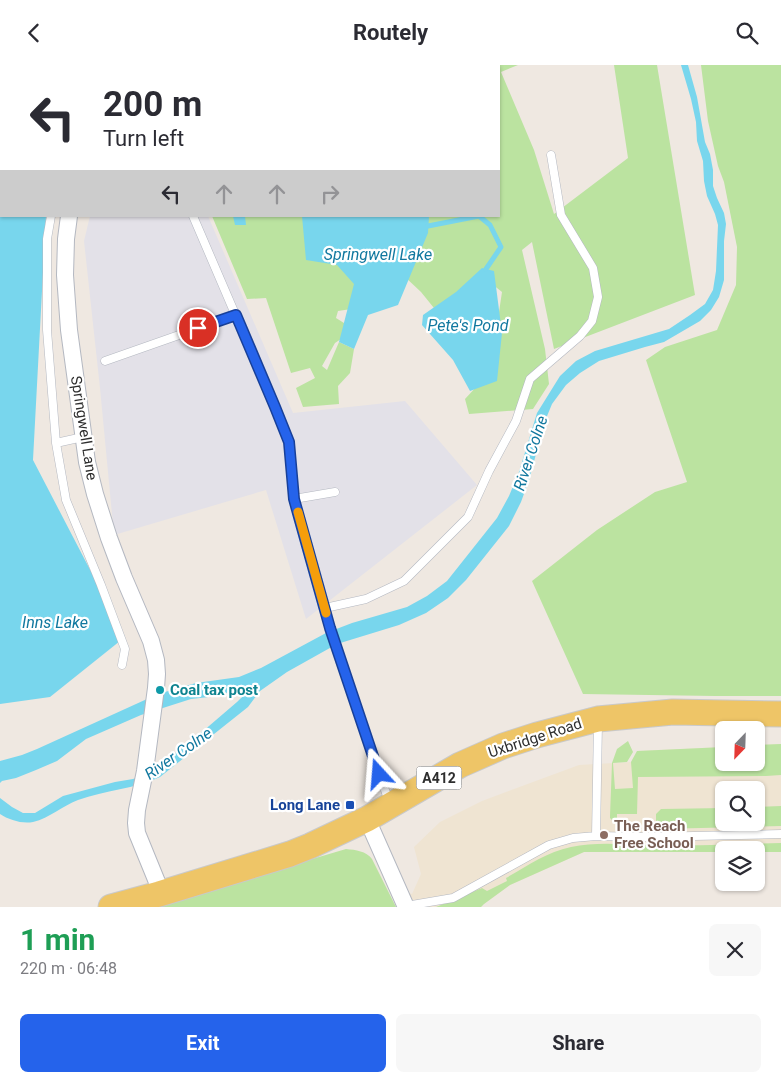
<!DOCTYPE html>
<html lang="en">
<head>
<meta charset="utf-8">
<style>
  :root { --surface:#fff; --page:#f7f7f7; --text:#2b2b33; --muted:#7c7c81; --accent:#2563eb }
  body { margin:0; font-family:Roboto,sans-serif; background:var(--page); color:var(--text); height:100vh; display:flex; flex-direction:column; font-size:19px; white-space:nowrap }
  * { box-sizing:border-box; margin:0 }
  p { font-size:16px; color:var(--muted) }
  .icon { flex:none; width:28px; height:28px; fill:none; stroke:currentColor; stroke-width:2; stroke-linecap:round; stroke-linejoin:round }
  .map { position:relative; height:842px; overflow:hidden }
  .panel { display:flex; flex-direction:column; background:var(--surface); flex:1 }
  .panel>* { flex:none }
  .banner { position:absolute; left:0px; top:0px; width:500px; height:152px; box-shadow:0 1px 4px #0004; background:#fff; color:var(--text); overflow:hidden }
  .needle { width:32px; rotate:203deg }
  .controls { position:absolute; left:715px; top:656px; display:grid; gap:10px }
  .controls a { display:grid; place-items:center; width:50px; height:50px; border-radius:8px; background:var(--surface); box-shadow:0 1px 4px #0004; font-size:25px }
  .pin { position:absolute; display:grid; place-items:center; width:42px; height:42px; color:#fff; margin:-21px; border:2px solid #fff; border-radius:50%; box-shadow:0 1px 5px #0007 }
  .me { position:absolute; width:55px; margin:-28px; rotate:341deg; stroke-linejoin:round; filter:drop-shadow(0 0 4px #0008) }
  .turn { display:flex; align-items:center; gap:18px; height:105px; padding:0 20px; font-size:22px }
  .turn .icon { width:65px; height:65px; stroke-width:2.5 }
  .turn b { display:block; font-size:35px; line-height:42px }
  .lanes { display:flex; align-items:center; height:48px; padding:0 20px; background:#0003; justify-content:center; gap:25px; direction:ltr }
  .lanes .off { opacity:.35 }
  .round { display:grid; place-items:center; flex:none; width:52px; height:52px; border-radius:8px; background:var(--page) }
  .head { display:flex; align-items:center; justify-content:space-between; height:85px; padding:0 20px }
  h1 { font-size:30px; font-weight:700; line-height:38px; color:#1e9e55 }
  .action { display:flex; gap:10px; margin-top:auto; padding:10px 20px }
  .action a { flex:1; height:58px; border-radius:8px; background:var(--accent); color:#fff; font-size:20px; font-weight:700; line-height:58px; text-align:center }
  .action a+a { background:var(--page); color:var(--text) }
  header { display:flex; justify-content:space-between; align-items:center; height:65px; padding:0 20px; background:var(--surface); font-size:22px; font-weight:700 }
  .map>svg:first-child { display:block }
  .industrial { fill:#e3e1e8 }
  .education { fill:#efe4d2; fill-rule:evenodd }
  .green { fill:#bbe3a0 }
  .water { fill:#78d6ed }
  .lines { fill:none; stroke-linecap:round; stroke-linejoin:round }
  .stream { stroke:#78d6ed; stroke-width:5 }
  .service-casing { stroke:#b4b8c1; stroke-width:9 }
  .minor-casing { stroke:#b4b8c1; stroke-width:18 }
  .primary-casing { stroke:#c9c9c9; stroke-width:27 }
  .service { stroke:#fff; stroke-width:8 }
  .minor { stroke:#fff; stroke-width:16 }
  .primary { stroke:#eec567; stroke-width:25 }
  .route-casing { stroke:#184099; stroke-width:12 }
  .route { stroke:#2563eb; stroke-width:9 }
  .slow { stroke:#f59e0b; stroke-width:9 }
  .culture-dot { fill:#0f9aa8; stroke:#fff; stroke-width:2 }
  .transit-dot { fill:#1a4fb4; stroke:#fff; stroke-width:2 }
  .education-dot { fill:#8d6e63; stroke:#fff; stroke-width:2 }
  .labels { text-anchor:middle; stroke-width:4.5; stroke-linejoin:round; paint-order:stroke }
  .shield { fill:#fff; stroke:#6d6d6d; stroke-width:1 }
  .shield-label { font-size:14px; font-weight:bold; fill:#2e2e2e }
  .street-label { font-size:15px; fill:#2e2e2e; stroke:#fff }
  .culture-label { font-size:15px; font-weight:bold; fill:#0d838f; stroke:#fff; text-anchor:start }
  .transit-label { font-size:15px; font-weight:bold; fill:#164399; stroke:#fff; text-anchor:end }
  .education-label { font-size:15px; font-weight:bold; fill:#785e54; stroke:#fff; text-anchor:start }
  .water-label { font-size:16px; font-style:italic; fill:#11789f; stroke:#fff }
</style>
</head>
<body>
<header><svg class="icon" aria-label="back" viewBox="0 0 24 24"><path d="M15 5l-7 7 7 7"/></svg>Routely<svg class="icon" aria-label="search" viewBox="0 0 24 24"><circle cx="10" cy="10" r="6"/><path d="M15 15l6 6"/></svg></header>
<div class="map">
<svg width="781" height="842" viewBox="0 0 781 842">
  <rect width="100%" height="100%" fill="#efe8e1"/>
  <path class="industrial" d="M90,151H208L293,348L405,336L477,420L306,554L266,425L114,470L100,323L84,176Z"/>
  <path class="education" d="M781,679V787H756V785H724V787H584L510,820L484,839L473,842H412L407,827L412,829L421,809L414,782L440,757L482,736L579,700L631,697L637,686L724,682V698H756V680ZM724,725H756V758H724Z"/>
  <path class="green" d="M413,0H518L501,7L534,85L554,149L628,93L614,0H657L695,230L554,284L532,177L522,185L545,284L549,319L533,344L469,349L465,334L490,307L502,227L482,211L438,248L421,227L404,211L422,151H499V1H413Z
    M701,0H781V631H715L583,629L532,516L597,465L655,427L687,417L646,295L665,282L717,265L736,220L737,182L724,117L718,101L708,56Z
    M212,151H307L357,213L358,243L338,246L336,253L344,258L347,270L335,278L322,301L327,305L339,277L354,284L350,308L338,321L339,339L303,342L296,323L315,313L310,303L291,308L266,233L247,234Z
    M628,676L633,687L627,697L613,698L615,724L633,723L631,697L637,686L724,682V698H756V680L781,679V710L766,711L638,712L637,749H617V756H613L610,753V751L612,698L617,684Z
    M781,741V761L659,764L656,763V749L661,744L724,743V758H756V742Z
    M781,778V787H756V785H724V787H584L510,820L484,839L481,842H436L482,823L487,826L507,816L506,813C527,801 547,787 571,782C597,776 628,780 655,780C697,781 739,779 781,778Z
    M346,784C356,785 366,786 372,794L396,842H151Z"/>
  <path class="water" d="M0,0H84L83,1H1V151H46L33,395L125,572L50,632L0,639Z
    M221,0H437V1H221Z
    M681,0H688L697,32L705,77L710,89L713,105V121L717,133L724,148L726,159L724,176V215L719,232L711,245L700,256L664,277L645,282L599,296L580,308L566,320L552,339L545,356L529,415L521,437L509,461L466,515L448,533L426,548L399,560L337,579L287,607L260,626L248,642L160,712C135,724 105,725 78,735C62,741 50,753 33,757C22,759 9,755 0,749V733L12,742L23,748H35L63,731L115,717L133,714L151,707L202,667L237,637L250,624H237L218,631L191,634L141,650L86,674L57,696L36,705L16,713L2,716L0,718V696L22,690L37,684L158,629L196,618L239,612L261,603L326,568L352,558L407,542L427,531L447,516L497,453L509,431L519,407L537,348L560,311L576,296L595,286L669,264L690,250L705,239L713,225L716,206L718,160L715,149L707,131L704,116L703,96L697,76L696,57L691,34Z
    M233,151H245L246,160H235Z
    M302,151H429L428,168L398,240L368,250L354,284L339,277L354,219L337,200L306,195Z
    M482,203L494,206L502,268L497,316L470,326L453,295L422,260L423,250L456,227Z"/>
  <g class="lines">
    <path class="stream" d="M428,161L479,151L490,160L501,182L486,204"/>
    <g class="service-casing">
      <path id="service" d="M99,1L100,0
        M51,151L47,174V265L56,378L66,435L101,520L125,584L122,600
        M193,151L275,342L289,377L294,434L330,563L386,728L390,736
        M105,296L236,250
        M56,378L83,372
        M294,434L335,427
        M325,543L366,534L404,516L468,452L489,406L516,356L530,314L580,271L592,256L598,232L593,203L561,150L551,90
        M598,658L596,771L647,772L781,769
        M406,841L453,833L549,780L573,773L596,771"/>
    </g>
    <g class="minor-casing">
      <path id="minor" d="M121,1V0
        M69,151L66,174L65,210L69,265L87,397L95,429L109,473L124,513L151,576L156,595L157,609L156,623L145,706L137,745L136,758L137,768L157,817L159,829
        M367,754L406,842"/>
    </g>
    <g class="primary-casing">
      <path id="primary" d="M111,842L159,829L290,789L310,781L367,754L460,700L503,681L537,670L598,654L673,647L781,649"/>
    </g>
    <use href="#service" class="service"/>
    <use href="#minor" class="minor"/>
    <use href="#primary" class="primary"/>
  </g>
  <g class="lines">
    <g class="route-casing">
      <path id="route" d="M198,263L236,250L275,342L289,377L294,434L330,563L379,709"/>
    </g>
    <use href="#route" class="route"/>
    <path class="slow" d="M298,447L326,548"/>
  </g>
  <circle class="culture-dot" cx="160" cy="625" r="5"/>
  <rect class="transit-dot" x="345" y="735" width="10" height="10" rx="2.5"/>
  <circle class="education-dot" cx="604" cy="770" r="5"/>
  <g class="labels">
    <rect class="shield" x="416.5" y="701.5" width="45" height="23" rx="4"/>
    <g class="shield-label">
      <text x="439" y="718">A412</text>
    </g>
    <g class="street-label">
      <text transform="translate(84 363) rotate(81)" y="5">Springwell Lane</text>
      <text transform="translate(535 673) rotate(-18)" y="5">Uxbridge Road</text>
    </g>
    <g class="culture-label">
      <text x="170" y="630">Coal tax post</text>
    </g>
    <g class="transit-label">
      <text x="340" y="745">Long Lane</text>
    </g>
    <g class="education-label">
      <text x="614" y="766">The Reach<tspan x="614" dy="17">Free School</tspan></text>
    </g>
    <g class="water-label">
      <text x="378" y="195">Springwell Lake</text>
      <text x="468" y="266">Pete's Pond</text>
      <text transform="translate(530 388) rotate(-72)" y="6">River Colne</text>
      <text x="55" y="563">Inns Lake</text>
      <text transform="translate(178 688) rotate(-35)" y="6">River Colne</text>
    </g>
  </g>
</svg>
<div class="controls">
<a><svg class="needle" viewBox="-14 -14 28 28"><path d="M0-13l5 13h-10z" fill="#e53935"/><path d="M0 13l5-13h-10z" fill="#7c7c81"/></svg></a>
<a><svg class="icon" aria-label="search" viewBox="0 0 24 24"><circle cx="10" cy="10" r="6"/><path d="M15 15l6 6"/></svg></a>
<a><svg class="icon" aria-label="layers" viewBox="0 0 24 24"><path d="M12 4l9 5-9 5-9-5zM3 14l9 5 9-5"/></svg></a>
</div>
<div class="pin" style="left:198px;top:263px;background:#d93025"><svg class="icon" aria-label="arrive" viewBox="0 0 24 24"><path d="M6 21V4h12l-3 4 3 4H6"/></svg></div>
<svg class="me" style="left:379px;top:709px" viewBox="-20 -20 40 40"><path d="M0-17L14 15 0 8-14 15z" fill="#2563eb" stroke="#fff" stroke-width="4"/></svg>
<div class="banner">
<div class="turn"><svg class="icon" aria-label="left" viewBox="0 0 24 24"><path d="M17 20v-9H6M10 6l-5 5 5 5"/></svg><div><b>200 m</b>Turn left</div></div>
<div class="lanes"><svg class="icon" aria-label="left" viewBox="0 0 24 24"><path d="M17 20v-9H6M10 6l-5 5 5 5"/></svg><svg class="icon off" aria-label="ahead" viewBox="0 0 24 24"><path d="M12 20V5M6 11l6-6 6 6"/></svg><svg class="icon off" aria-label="ahead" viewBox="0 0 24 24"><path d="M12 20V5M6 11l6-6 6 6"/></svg><svg class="icon off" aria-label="right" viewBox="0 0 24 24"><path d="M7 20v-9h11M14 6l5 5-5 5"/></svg></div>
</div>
</div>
<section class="panel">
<div class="head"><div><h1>1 min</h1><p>220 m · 06:48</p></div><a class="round"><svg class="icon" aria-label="close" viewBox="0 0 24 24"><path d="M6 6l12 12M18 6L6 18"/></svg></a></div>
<div class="action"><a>Exit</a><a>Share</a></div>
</section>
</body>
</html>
